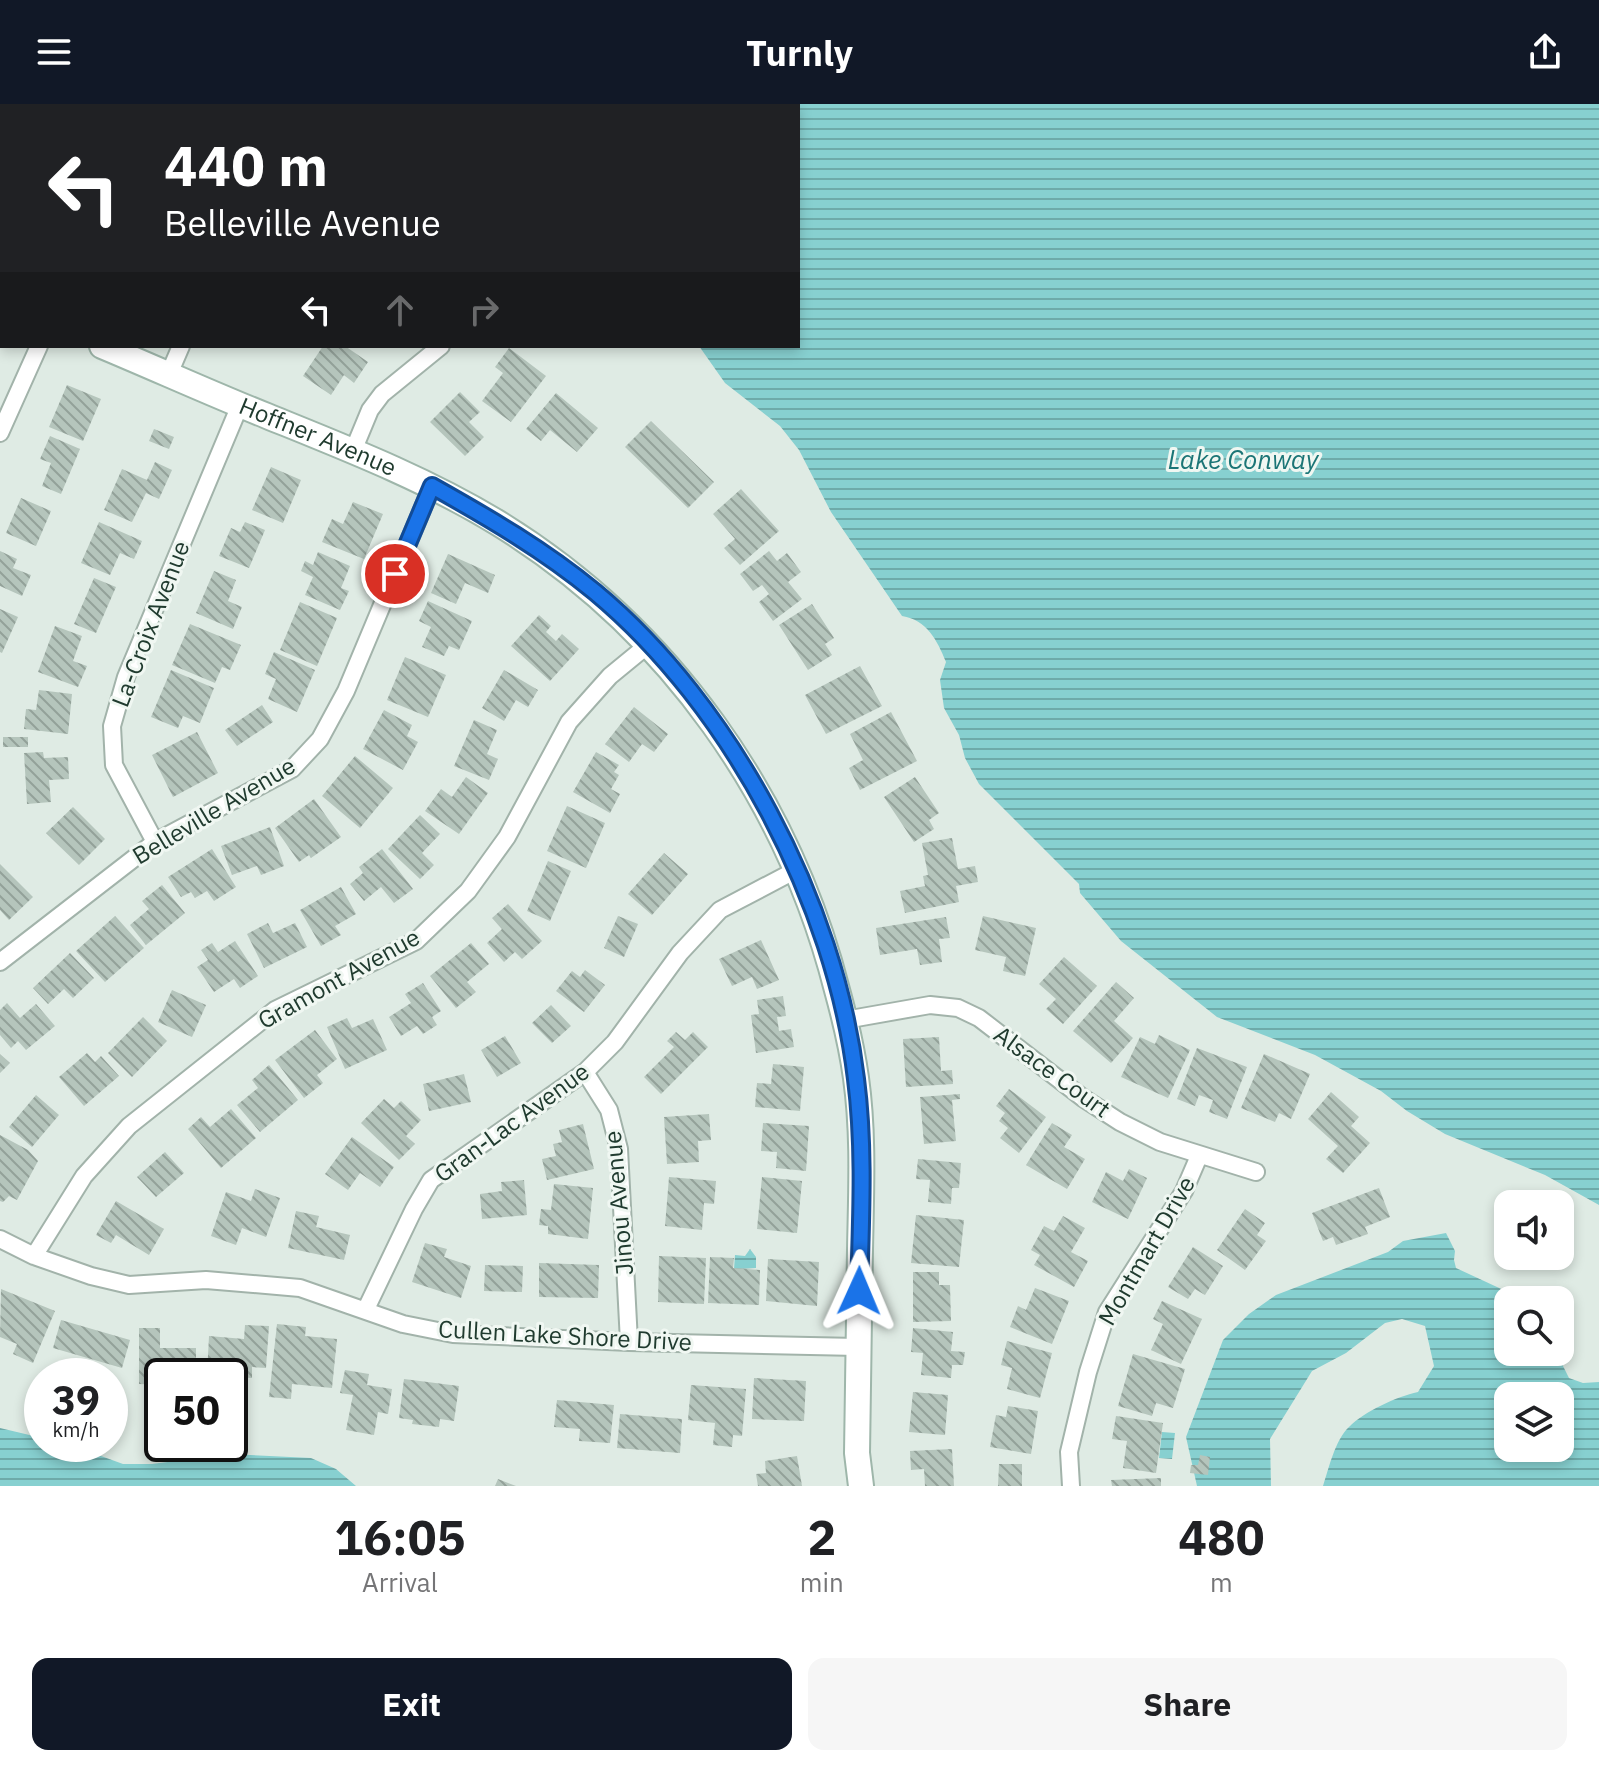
<!DOCTYPE html>
<html lang="en">
<head>
<meta charset="utf-8">
<style>
  :root { --surface:#fff; --page:#f6f6f6; --text:#202124; --muted:#757577; --accent:#111827 }
  body { margin:0; font-family:"IBM Plex Sans",sans-serif; background:var(--page); color:var(--text); height:100vh; display:flex; flex-direction:column; font-size:30px; white-space:nowrap }
  * { box-sizing:border-box; margin:0 }
  p { font-size:26px; color:var(--muted) }
  .icon { flex:none; width:44px; height:44px; fill:none; stroke:currentColor; stroke-width:2; stroke-linecap:round; stroke-linejoin:round }
  .map { position:relative; height:1382px; overflow:hidden }
  .side { display:flex; flex-direction:column; background:var(--surface); flex:1 }
  .side>* { flex:none }
  .hud { position:absolute; left:0px; top:0px; width:800px; height:244px; box-shadow:0 4px 12px #0003; background:#202124; color:#fff; overflow:hidden }
  .controls { position:absolute; left:1494px; top:1086px; display:grid; gap:16px }
  .controls a { display:grid; place-items:center; width:80px; height:80px; border-radius:16px; background:var(--surface); box-shadow:0 4px 12px #0003; font-size:40px }
  .speed { position:absolute; left:24px; top:1254px; display:flex; gap:16px; font-size:40px; font-weight:700; text-align:center }
  .speed>* { display:grid; place-content:center; width:104px; height:104px; border-radius:50%; background:var(--surface); box-shadow:0 4px 12px #0003; line-height:1 }
  .speed small { font-size:20px; font-weight:400 }
  .speed .limit { border:4px solid #111; border-radius:12px; background:#fff; color:#111 }
  .pin { position:absolute; display:grid; place-items:center; width:68px; height:68px; color:#fff; margin:-34px; border:4px solid #fff; border-radius:50%; box-shadow:0 2px 8px #0007 }
  .me { position:absolute; width:88px; margin:-44px; rotate:1deg; stroke-linejoin:round; filter:drop-shadow(0 0 6px #0008) }
  .turn { display:flex; align-items:center; gap:28px; height:168px; padding:0 32px; font-size:36px }
  .turn .icon { width:104px; height:104px; stroke-width:2.5 }
  .turn b { display:block; font-size:56px; line-height:68px }
  .lanes { display:flex; align-items:center; height:76px; padding:0 32px; background:#0003; justify-content:center; gap:40px; direction:ltr }
  .lanes .off { opacity:.35 }
  .eta { display:flex; justify-content:space-evenly; align-items:center; height:136px; text-align:center }
  .eta b { font-size:48px; font-weight:700; line-height:56px }
  .button { display:flex; gap:16px; margin-top:auto; padding:16px 32px }
  .button a { flex:1; height:92px; border-radius:16px; background:var(--accent); color:#fff; font-size:32px; font-weight:700; line-height:92px; text-align:center }
  .button a+a { background:var(--page); color:var(--text) }
  header { display:flex; justify-content:space-between; align-items:center; height:104px; padding:0 32px; background:var(--accent); color:#fff; font-size:36px; font-weight:700 }
  .map>svg:first-child { display:block }
  .water { fill:url(#water-rules); fill-rule:evenodd }
  .building { fill:url(#building-back-hatch) }
  .lines { fill:none; stroke-linecap:round; stroke-linejoin:round }
  .minor-casing { stroke:#a2b3aa; stroke-width:20 }
  .secondary-casing { stroke:#9eb6aa; stroke-width:28 }
  .minor { stroke:#fff; stroke-width:16 }
  .secondary { stroke:#fff; stroke-width:24 }
  .route-casing { stroke:#114b97; stroke-width:20 }
  .route { stroke:#1a73e8; stroke-width:14 }
  .labels { text-anchor:middle; stroke-width:6; stroke-linejoin:round; paint-order:stroke }
  .street-label { font-size:24px; fill:#203b2f; stroke:#f0f7f2 }
  .water-label { font-size:26px; font-style:italic; fill:#1b7576; stroke:#f0f7f2 }
</style>
</head>
<body>
<header><svg class="icon" aria-label="menu" viewBox="0 0 24 24"><path d="M4 6h16M4 12h16M4 18h16"/></svg>Turnly<svg class="icon" aria-label="share" viewBox="0 0 24 24"><path d="M12 15V3M7 8l5-5 5 5M5 13v7h14v-7"/></svg></header>
<div class="map">
<svg width="1599" height="1382" viewBox="0 0 1599 1382">
  <defs>
    <pattern id="water-rules" width="6" height="5" patternUnits="userSpaceOnUse" patternTransform="scale(2)"><rect width="6" height="5" fill="#87d0d0"/><path d="M0 2.5h6" fill="none" stroke="#6eaaa9"/></pattern>
    <pattern id="building-back-hatch" width="6" height="6" patternUnits="userSpaceOnUse" patternTransform="scale(2)"><rect width="6" height="6" fill="#b5c5bc"/><path d="M-1 5l2 2M0 0l6 6M5-1l2 2" fill="none" stroke="#93a199"/></pattern>
  </defs>
  <rect width="100%" height="100%" fill="#dfebe4"/>
  <path class="water" d="M540,0H1599V1101L1545,1071L1445,1030L1407,1007L1381,987L1315,951L1217,913L1121,837L1080,789L1079,780L979,680L965,654L959,631L944,604L940,576L946,558C937,536 927,516 902,512L831,408L799,346L780,322L725,279L699,242H798V2Z
    M1446,1129L1455,1147L1454,1156L1456,1164L1525,1196H1508V1248H1556L1569,1274L1583,1279L1599,1278V1382H1323C1329,1364 1335,1336 1349,1323C1365,1307 1396,1293 1418,1288L1434,1262L1425,1222L1402,1215L1385,1219L1346,1249L1312,1267L1270,1335L1271,1382H1197L1186,1333L1223,1236L1249,1210L1276,1191L1388,1148L1403,1137ZM1508,1292H1560V1344H1508Z
    M750,1145L756,1153V1164L734,1165L735,1151L745,1152Z
    M0,1324L42,1334V1340H68L123,1360H152L229,1350L311,1354L336,1365L356,1382H0Z
    M1162,1328L1175,1329L1172,1355L1159,1354Z"/>
  <path class="building" d="M323,242H345L368,258L354,279L344,271L331,291L303,272Z
    M509,244L546,272L511,318L482,297L503,269L495,263Z
    M67,281L101,295L83,337L49,323Z
    M460,288L480,308L469,318L484,333L465,352L430,318Z
    M556,289L598,324L577,348L550,326L541,337L526,325Z
    M651,317L714,378L688,404L625,343Z
    M154,325L174,333L169,345L149,337Z
    M50,332L80,345L61,390L42,382L51,359L40,355Z
    M155,358L172,366L159,395L146,389L132,418L104,406L122,365L147,376Z
    M271,363L301,376L283,419L252,406Z
    M741,385L779,427L740,461L724,444L735,435L713,410Z
    M21,394L51,407L36,442L6,429Z
    M353,398L383,410L364,455L322,438L332,415L343,420Z
    M99,418L142,437L134,455L120,449L110,471L81,459Z
    M245,418L265,426L249,464L219,452L231,424L240,428Z
    M0,447L17,455L13,464L31,471L22,492L0,482Z
    M769,447L777,457L787,449L801,468L788,478L802,495L773,517L759,498L769,490L762,481L753,487L740,470Z
    M318,448L350,462L341,484L349,487L340,506L305,491L313,473L301,467L305,457L313,461Z
    M448,450L495,471L488,489L465,479L456,500L431,489Z
    M214,467L236,476L228,497L242,503L233,525L196,509Z
    M94,474L116,483L96,529L74,520Z
    M428,497L472,517L459,546L449,542L444,552L422,543L431,523L419,517Z
    M300,498L337,514L317,562L280,546Z
    M812,500L834,534L825,540L832,551L808,566L779,521Z
    M0,505L18,513L2,549L0,548Z
    M539,511L551,522L546,528L556,537L562,530L579,545L550,577L511,542Z
    M190,520L241,541L230,566L222,563L215,579L172,561Z
    M55,522L82,532L73,557L87,562L78,583L38,568Z
    M274,548L315,566L297,608L268,595L276,575L265,570Z
    M405,553L446,571L428,613L387,596Z
    M860,562L882,602L826,630L805,591Z
    M171,566L214,584L200,619L183,612L178,624L151,613Z
    M504,566L538,586L528,603L516,596L504,617L482,604Z
    M39,586L72,590L68,630L24,625L26,605L36,606Z
    M262,601L273,618L237,642L225,626Z
    M634,603L668,630L654,648L642,640L629,658L605,640Z
    M384,606L412,621L407,632L418,638L403,666L363,645Z
    M891,608L917,657L860,686L849,664L863,656L850,630Z
    M474,616L497,626L487,650L498,655L489,676L454,662Z
    M197,628L218,669L173,693L152,651Z
    M3,633H28V643H3Z
    M43,648L44,654L68,653L69,675L49,676L51,698L27,700L24,649Z
    M596,648L619,661L614,668L619,671L611,685L620,690L610,709L573,688Z
    M355,652L393,684L360,724L322,692Z
    M466,673L488,689L459,730L425,707L441,685L452,693Z
    M915,673L939,709L929,716L934,725L914,738L884,693Z
    M314,695L341,733L311,754L309,751L299,758L275,724Z
    M567,702L605,719L586,764L547,747Z
    M73,703L105,735L79,761L46,729Z
    M420,711L440,730L422,749L434,761L420,775L388,745Z
    M270,723L284,762L261,771L257,762L232,771L221,742Z
    M952,734L958,765L975,762L978,778L956,782L959,798L905,809L900,787L925,782L923,772L928,771L922,739Z
    M212,745L236,783L214,797L207,787L195,794L191,788L181,793L168,773Z
    M382,745L413,785L394,799L381,783L364,797L350,780L363,769L359,763Z
    M664,749L688,770L652,811L628,790Z
    M548,757L571,767L550,817L527,807Z
    M0,760L33,793L9,816L0,806Z
    M162,781L185,809L146,841L130,821L149,805L142,797Z
    M341,783L356,810L335,822L341,831L321,842L300,806Z
    M508,800L542,837L522,855L515,848L504,858L487,839L502,825L492,814Z
    M115,812L144,844L105,878L76,847Z
    M618,812L638,820L624,853L604,844Z
    M983,812L1036,824L1025,872L1003,867L1006,853L975,846Z
    M946,813L950,834L939,835L942,858L920,861L917,845L880,851L876,824Z
    M268,819L273,829L295,819L307,843L264,864L247,830Z
    M761,836L779,876L757,885L752,873L732,882L719,855Z
    M235,837L258,872L240,884L234,875L214,888L197,863L208,856L201,846L212,839L218,848Z
    M471,839L489,860L467,878L476,888L456,904L430,872Z
    M70,849L94,874L73,894L64,885L48,900L33,884Z
    M1064,853L1097,882L1063,920L1046,905L1056,895L1039,880Z
    M585,866L605,881L584,908L556,887L572,867L580,873Z
    M1116,878L1134,894L1114,917L1133,934L1111,959L1073,927Z
    M423,879L441,907L432,913L437,921L423,930L417,922L401,932L389,913L411,899L405,890Z
    M172,886L206,901L192,933L158,918Z
    M783,892L786,912L777,913L779,927L791,925L794,943L756,949L751,911L759,910L757,896Z
    M7,899L20,914L36,900L55,922L26,946L18,937L11,944L0,931V906Z
    M551,901L571,922L552,939L532,919Z
    M143,913L167,937L132,973L108,949Z
    M347,914L352,924L373,915L387,946L345,965L327,923Z
    M315,926L337,955L317,971L323,979L304,994L275,956Z
    M676,928L685,936L693,928L708,943L661,990L644,973L674,943L667,937Z
    M1159,931L1190,946L1168,994L1121,973L1140,933L1155,940Z
    M505,932L521,959L497,973L481,946Z
    M939,933L941,967L952,966L953,980L906,983L903,935Z
    M1197,944L1247,963L1227,1015L1209,1008L1213,996L1199,991L1195,1002L1177,995Z
    M87,949L95,958L101,952L119,972L84,1002L59,973Z
    M0,950L10,959L0,969Z
    M1264,950L1310,970L1291,1015L1279,1009L1275,1018L1241,1004Z
    M773,960L804,963L800,1007L755,1003L757,979L771,980Z
    M269,961L298,996L260,1028L237,1001L258,984L252,976Z
    M464,970L471,998L429,1007L423,980Z
    M1009,985L1046,1013L1019,1049L1000,1034L1008,1024L999,1017L1005,1009L996,1002Z
    M1331,988L1359,1013L1351,1022L1370,1039L1343,1069L1326,1055L1338,1042L1308,1015Z
    M960,990V995L952,996L956,1037L924,1040L920,993Z
    M36,991L59,1011L32,1043L9,1023Z
    M384,995L394,1004L401,997L421,1016L406,1032L415,1040L399,1056L361,1019Z
    M231,1005L256,1034L221,1064L188,1025L201,1013L210,1023Z
    M709,1010L711,1036L698,1037L699,1058L667,1060L664,1013Z
    M763,1019L809,1022L806,1067L776,1064L777,1048L761,1047Z
    M1052,1019L1072,1031L1064,1043L1085,1055L1067,1085L1026,1061Z
    M583,1020L594,1065L547,1076L542,1055L556,1052L553,1040L562,1038L559,1026Z
    M0,1031L28,1046L38,1057L17,1096L9,1092L3,1098L0,1097Z
    M352,1033L394,1063L380,1083L360,1069L348,1086L325,1070Z
    M165,1048L184,1069L156,1093L137,1073Z
    M918,1055L961,1059L959,1084H952L951,1100L928,1098L930,1076L916,1075Z
    M1129,1065L1147,1074L1128,1115L1092,1098L1106,1068L1123,1077Z
    M669,1073L716,1077L714,1100L704,1099L702,1126L665,1122Z
    M762,1073L802,1077L797,1129L757,1125Z
    M524,1076L527,1111L482,1115L480,1090L502,1087L501,1078Z
    M554,1080L593,1084L588,1135L548,1130V1122L539,1121L541,1105L551,1106Z
    M1379,1084L1390,1113L1365,1123L1368,1130L1336,1141L1333,1133L1323,1137L1312,1109Z
    M255,1085L280,1094L266,1133L242,1124L236,1141L211,1132L226,1088L251,1097Z
    M116,1097L164,1125L149,1151L116,1131L111,1139L96,1131Z
    M1245,1105L1265,1119L1257,1131L1266,1137L1245,1166L1217,1146Z
    M296,1107L319,1112L316,1123L350,1131L344,1156L288,1144Z
    M916,1111L964,1116L959,1163L911,1159Z
    M1063,1112L1085,1124L1071,1148L1088,1157L1074,1183L1034,1161L1040,1151L1031,1146L1044,1122L1054,1127Z
    M425,1139L447,1145L444,1153L471,1162L461,1194L412,1178Z
    M1193,1143L1223,1162L1205,1191L1195,1185L1188,1195L1168,1183Z
    M659,1152L706,1154L704,1200L658,1198Z
    M710,1153L734,1154L733,1164L760,1166L759,1201L708,1199Z
    M768,1155L819,1158L817,1202L766,1197Z
    M539,1159L599,1161L598,1194L539,1193Z
    M485,1161L523,1162L522,1188L484,1187Z
    M913,1168H939V1181H950L951,1217L913,1218Z
    M1035,1184L1069,1197L1052,1240L1010,1223L1018,1202L1026,1206Z
    M1,1185L55,1207L33,1259L13,1250L17,1240L0,1233Z
    M1162,1197L1202,1215L1181,1260L1151,1246L1163,1220L1153,1215Z
    M61,1216L130,1236L122,1264L53,1244Z
    M277,1220L306,1223L305,1232L337,1235L332,1284L292,1280L291,1295L269,1293Z
    M245,1221L269,1222L266,1264L252,1263V1274L207,1271L209,1232L244,1235Z
    M139,1224H160V1244H196V1272H162V1281L139,1280Z
    M913,1224L953,1228L951,1247L965,1248L963,1261H952L951,1274L921,1271L923,1249L911,1248Z
    M1007,1237L1052,1249L1040,1294L1007,1285L1012,1264L1001,1261Z
    M1133,1250L1185,1265L1173,1304L1156,1299L1152,1312L1118,1302Z
    M345,1266L369,1270L367,1281L392,1285L388,1310L378,1308L374,1331L346,1326L353,1291L340,1289Z
    M754,1274L806,1277L804,1317L752,1315Z
    M404,1275L459,1282L454,1317L440,1315L439,1323L412,1320L413,1316L399,1314Z
    M691,1281L746,1285L742,1332L733,1331L732,1343L713,1341L715,1319L688,1316Z
    M913,1288L948,1291L945,1331L909,1328Z
    M557,1296L614,1301L610,1339L579,1337L580,1325L554,1323Z
    M1008,1302L1038,1307L1031,1350L990,1343L996,1311L1006,1313Z
    M620,1310L682,1315L680,1349L617,1344Z
    M1116,1312L1163,1319L1156,1369L1123,1364L1127,1337L1112,1335Z
    M952,1345L954,1382H925L924,1365L911,1366L910,1347Z
    M1200,1351L1210,1353L1208,1371L1190,1369L1191,1361H1198Z
    M797,1352L802,1382H758L756,1370L766,1369L765,1357Z
    M999,1360H1022V1382H998Z
    M1161,1374V1382H1112L1111,1376Z
    M498,1375L516,1382H495Z"/>
  <g class="lines">
    <g class="minor-casing">
      <path id="minor" d="M36,2L37,0
        M282,2L283,0
        M0,34L2,33
        M169,270L181,242
        M0,329L39,242
        M353,347L370,306L382,290L441,242
        M155,738L114,661L112,622L126,573L240,301
        M0,858L155,738L292,665L320,635L346,587L432,382
        M845,916L930,901L958,904L979,914L1083,994L1120,1018L1160,1038L1256,1068
        M585,968L609,1006L619,1045L629,1238
        M0,1135L34,1152L91,1172L129,1181L206,1176L300,1184L403,1220L453,1230L629,1238L858,1243
        M34,1152L84,1072L129,1022L275,906L416,837L468,787L507,733L569,618L610,572L649,540
        M366,1205L414,1105L431,1076L585,968L615,938L680,849L720,806L798,765
        M1071,1382L1069,1348L1088,1268L1107,1208L1184,1087L1199,1052"/>
    </g>
    <g class="secondary-casing">
      <g id="secondary">
        <path d="M0,200H2"/>
        <path id="s1" d="M102,242C157,265 212,290 267,312C346,344 426,375 498,419C669,524 788,694 837,886C845,915 852,945 856,974C864,1031 861,1089 860,1146C859,1214 858,1281 857,1349L861,1382"/>
      </g>
    </g>
    <use href="#minor" class="minor"/>
    <use href="#secondary" class="secondary"/>
  </g>
  <g class="lines">
    <g class="route-casing">
      <path id="route" d="M395,470L432,382C489,414 544,446 595,488C732,602 835,799 856,975C865,1045 861,1116 859,1187"/>
    </g>
    <use href="#route" class="route"/>
  </g>
  <g class="labels">
    <g class="street-label">
      <text dy="8" stroke="none"><textPath href="#s1" startOffset="234">Hoffner Avenue</textPath></text>
      <text transform="translate(151 520) rotate(-69)" y="8">La-Croix Avenue</text>
      <text transform="translate(214 707) rotate(-31)" y="8">Belleville Avenue</text>
      <text transform="translate(339 875) rotate(-29)" y="8">Gramont Avenue</text>
      <text transform="translate(1052 968) rotate(36)" y="8">Alsace Court</text>
      <text transform="translate(512 1019) rotate(-36)" y="8">Gran-Lac Avenue</text>
      <text transform="translate(619 1099) rotate(-95)" y="8">Jinou Avenue</text>
      <text transform="translate(1147 1147) rotate(-60)" y="8">Montmart Drive</text>
      <text transform="translate(565 1232) rotate(3)" y="8">Cullen Lake Shore Drive</text>
    </g>
    <g class="water-label">
      <text x="1243" y="365">Lake Conway</text>
    </g>
  </g>
</svg>
<div class="controls">
<a><svg class="icon" aria-label="sound" viewBox="0 0 24 24"><path d="M4 9h4l5-4v14l-5-4H4zM17 9q2 3 0 6"/></svg></a>
<a><svg class="icon" aria-label="search" viewBox="0 0 24 24"><circle cx="10" cy="10" r="6"/><path d="M15 15l6 6"/></svg></a>
<a><svg class="icon" aria-label="layers" viewBox="0 0 24 24"><path d="M12 4l9 5-9 5-9-5zM3 14l9 5 9-5"/></svg></a>
</div>
<div class="speed"><div>39<small>km/h</small></div><div class="limit">50</div></div>
<div class="pin" style="left:395px;top:470px;background:#d93025"><svg class="icon" aria-label="arrive" viewBox="0 0 24 24"><path d="M6 21V4h12l-3 4 3 4H6"/></svg></div>
<svg class="me" style="left:859px;top:1187px" viewBox="-20 -20 40 40"><path d="M0-17L14 15 0 8-14 15z" fill="#1a73e8" stroke="#fff" stroke-width="4"/></svg>
<div class="hud">
<div class="turn"><svg class="icon" aria-label="left" viewBox="0 0 24 24"><path d="M17 20v-9H6M10 6l-5 5 5 5"/></svg><div><b>440 m</b>Belleville Avenue</div></div>
<div class="lanes"><svg class="icon" aria-label="left" viewBox="0 0 24 24"><path d="M17 20v-9H6M10 6l-5 5 5 5"/></svg><svg class="icon off" aria-label="ahead" viewBox="0 0 24 24"><path d="M12 20V5M6 11l6-6 6 6"/></svg><svg class="icon off" aria-label="right" viewBox="0 0 24 24"><path d="M7 20v-9h11M14 6l5 5-5 5"/></svg></div>
</div>
</div>
<section class="side">
<div class="eta">
<div><b>16:05</b><p>Arrival</p></div>
<div><b>2</b><p>min</p></div>
<div><b>480</b><p>m</p></div>
</div>
<div class="button"><a>Exit</a><a>Share</a></div>
</section>
</body>
</html>
